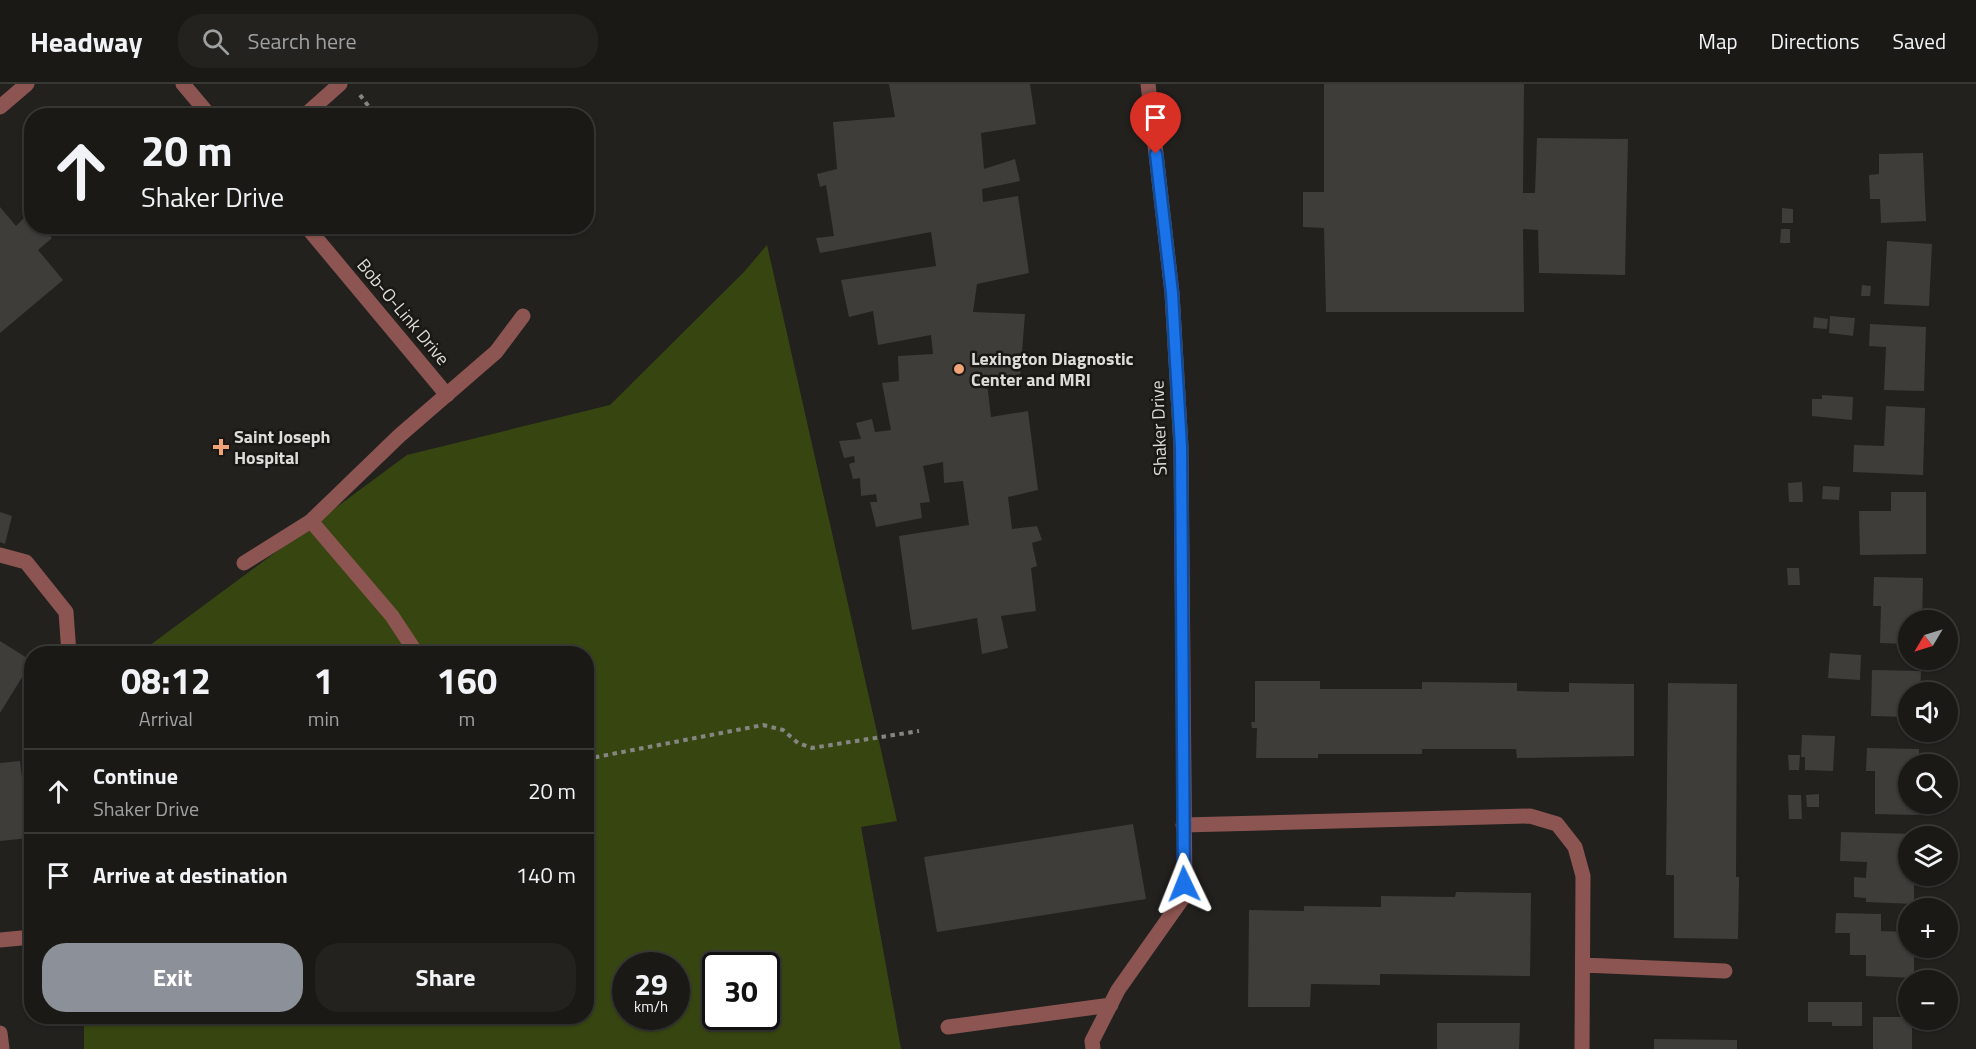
<!DOCTYPE html>
<html lang="en">
<head>
<meta charset="utf-8">
<style>
  :root { --surface:#1a1916; --page:#23221f; --text:#f1f3f6; --muted:#9fa0a1; --line:#383835; --accent:#8c9099 }
  body { margin:0; font-family:"Titillium Web",sans-serif; background:var(--page); color:var(--text); height:100vh; display:flex; flex-direction:column; font-size:22px; white-space:nowrap }
  * { box-sizing:border-box; margin:0 }
  p { font-size:20px; color:var(--muted) }
  .icon { flex:none; width:33px; height:33px; fill:none; stroke:currentColor; stroke-width:2; stroke-linecap:round; stroke-linejoin:round }
  .map { position:relative; flex:1; overflow:hidden }
  .side { position:absolute; left:24px; top:562px; width:570px; height:378px; display:flex; flex-direction:column; background:var(--surface); border-radius:24px; box-shadow:0 2px 4px #0004,0 0 0 2px var(--line) }
  .side>* { flex:none }
  .top-card { position:absolute; left:24px; top:24px; width:570px; height:126px; border-radius:24px; box-shadow:0 2px 4px #0004,0 0 0 2px var(--line); background:#1a1916; color:var(--text); overflow:hidden }
  .needle { width:39px; rotate:232deg }
  .controls { position:absolute; left:1898px; top:526px; display:grid; gap:12px }
  .controls a { display:grid; place-items:center; width:60px; height:60px; border-radius:50%; background:var(--surface); box-shadow:0 2px 4px #0004,0 0 0 2px var(--line); font-size:30px }
  .speed { position:absolute; left:612px; top:868px; display:flex; gap:12px; font-size:30px; font-weight:700; text-align:center }
  .speed>* { display:grid; place-content:center; width:78px; height:78px; border-radius:50%; background:var(--surface); box-shadow:0 2px 4px #0004,0 0 0 2px var(--line); line-height:1 }
  .speed small { font-size:15px; font-weight:400 }
  .speed .limit { border:3px solid #111; border-radius:9px; background:#fff; color:#111 }
  .pin { position:absolute; display:grid; place-items:center; width:51px; height:51px; color:#fff; margin:-62px -26px; border-radius:50% 50% 50% 0; rotate:-45deg; box-shadow:0 0 6px #0007 }
  .pin .icon { rotate:45deg }
  .me { position:absolute; width:66px; margin:-33px; rotate:358deg; stroke-linejoin:round; filter:drop-shadow(0 0 4px #0008) }
  .turn { display:flex; align-items:center; gap:21px; height:126px; padding:0 18px; font-size:27px }
  .turn .icon { width:78px; height:78px; stroke-width:2.5 }
  .turn b { display:block; font-size:42px; line-height:51px }
  .eta { display:flex; justify-content:space-evenly; align-items:center; height:102px; text-align:center }
  .eta b { font-size:36px; font-weight:700; line-height:42px }
  .action { display:flex; gap:12px; margin-top:auto; padding:12px 18px }
  .action a { flex:1; height:69px; border-radius:24px; background:var(--accent); color:#fff; font-size:24px; font-weight:700; line-height:69px; text-align:center }
  .action a+a { background:var(--page); color:var(--text) }
  ul { padding:0; list-style:none }
  li { display:flex; align-items:center; gap:18px; height:84px; padding:0 18px; border-top:2px solid var(--line) }
  li div { flex:1 }
  li b { display:block; font-size:22px }
  li em { font-style:normal }
  header { display:flex; align-items:center; gap:36px; box-sizing:border-box; height:84px; padding:0 30px; background:var(--surface); border-bottom:2px solid var(--line) }
  header strong { font-size:28px }
  nav { display:flex; gap:33px; margin-inline-start:auto; font-size:21px }
  .search { width:420px; height:54px; background:var(--page); display:flex; align-items:center; gap:15px; box-sizing:border-box; padding:0 21px; border-radius:24px; color:var(--muted); font-size:22px }
  .map>svg:first-child { display:block }
  .green { fill:#374611; fill-rule:evenodd }
  .building { fill:#3e3d3a }
  .lines { fill:none; stroke-linecap:round; stroke-linejoin:round }
  .path { stroke:#858582; stroke-width:4; stroke-dasharray:4.5 4.5; stroke-linecap:butt }
  .lane { stroke:#8d5551; stroke-width:15 }
  .street { stroke:#8d5551; stroke-width:15 }
  .route-casing { stroke:#114b97; stroke-width:15 }
  .route { stroke:#1a73e8; stroke-width:10 }
  .poi-dot { fill:#efa376; stroke:#191815; stroke-width:2 }
  .labels { text-anchor:middle; stroke-width:5; stroke-linejoin:round; paint-order:stroke }
  .street-label { font-size:18px; fill:#dcdcd9; stroke:#191815 }
  .poi-label { font-size:18px; font-weight:bold; fill:#dcdcd9; stroke:#191815; text-anchor:start }
</style>
</head>
<body>
<header>
<strong>Headway</strong>
<div class="search"><svg class="icon" aria-label="search" viewBox="0 0 24 24"><circle cx="10" cy="10" r="6"/><path d="M15 15l6 6"/></svg>Search here</div>
<nav><a>Map</a><a>Directions</a><a>Saved</a></nav>
</header>
<div class="map">
<svg width="1976" height="965" viewBox="0 0 1976 965">
  <rect width="100%" height="100%" fill="#22211e"/>
  <path class="green" d="M767,161L897,737L861,743L901,965H84V933H586V570H138L407,371L610,321L744,188ZM626,882H676V933H626ZM716,882H766V933H716Z"/>
  <path class="building" d="M889,0H1030L1036,40L981,49L984,85L1015,75L1020,97L982,105L983,118L1018,112L1029,189L977,200L973,228L1025,230L1019,305L987,299L991,333L1028,327L1038,406L1008,413L1012,445L1037,442L1042,456L1032,459L1037,482L1031,484L1036,527L1001,532L1008,564L982,570L977,534L912,546L899,452L969,441L963,397L944,399L943,378L923,382L930,418L920,419L922,434L876,443L870,418H877L876,410L861,412L860,394L853,395L849,380L855,378L854,372L844,374L839,357L861,355L856,339L872,335L875,348L891,346L882,299L899,297L898,272L933,270L931,251L878,261L873,227L849,233L841,196L936,182L931,148L820,169L816,154L834,152L826,101L820,103L817,90L837,85L833,38L895,33Z
    M1324,0H1524L1523,109H1535L1537,54L1628,55L1625,191L1539,189L1538,146L1523,145L1524,228H1326L1324,144L1303,143V108H1324Z
    M1923,69L1926,137L1881,139L1880,115H1870L1869,91L1879,90V70Z
    M0,123L16,142L25,133L32,132V142H42L52,154L38,166L63,196L0,249Z
    M1782,124L1793,125V139H1782Z
    M1781,145H1790V159H1780Z
    M1887,157L1932,160L1929,222L1884,220Z
    M1862,201L1871,202L1870,212H1861Z
    M1830,232L1855,234L1853,252L1829,249Z
    M1814,233L1828,235L1827,245L1813,244Z
    M1870,240L1926,243L1924,307L1884,306L1886,263L1869,262Z
    M1822,311L1853,313L1852,336L1812,332V315H1822Z
    M1886,322L1925,324L1923,391L1853,388L1854,361L1884,362Z
    M1802,398L1803,418H1789L1788,399Z
    M1823,402L1840,403L1839,416L1822,415Z
    M1891,408H1926V470L1860,471L1859,427H1891Z
    M0,428L12,432L5,460L0,458Z
    M1787,484H1799L1800,501H1788Z
    M1874,493L1923,494L1922,537H1908V560L1880,559L1881,522H1873Z
    M0,557L32,577L0,629Z
    M1830,569L1861,571L1860,596L1828,594Z
    M1872,586L1921,587L1920,609H1908V633L1871,632Z
    M1255,597H1320V605H1422V598L1517,599V607L1569,608V599L1634,600V672L1517,674L1516,665H1422V670H1318V674H1256L1257,644H1252L1251,638H1255Z
    M1668,599L1737,600L1736,793H1739L1738,855L1674,854V791H1666Z
    M1802,651L1835,652L1833,687L1805,686V673H1801Z
    M1867,664L1919,665V681H1908V720H1919V731L1875,730V687H1866Z
    M1788,671H1800L1799,686H1789Z
    M20,677L29,754L0,757V679Z
    M1819,710V723H1807L1806,711Z
    M1788,711H1801L1802,735H1789Z
    M1133,740L1146,815L937,848L924,773Z
    M1841,748L1915,750V753H1908V792H1914V820L1866,818V814L1854,813V793L1866,794L1867,778L1840,777Z
    M1456,808L1531,809L1530,892L1380,890V901L1311,900L1310,923H1248L1249,826L1304,827V822L1381,823V812L1455,813Z
    M1836,829L1881,830V847L1908,848V864H1914V894L1866,892V871H1850V849H1835Z
    M1808,918H1862V942H1832V938H1808Z
    M1873,933H1908V936H1912V965H1873Z
    M1437,939H1520L1519,965H1437Z
    M1654,955L1737,956V965H1654Z"/>
  <g class="lines">
    <path class="path" d="M360,11L376,32
      M586,675L763,641L783,646L798,659L812,664L919,647"/>
    <path class="lane" d="M304,32L340,0
      M0,471L26,478L66,528L69,570
      M244,479L311,437
      M417,570L392,532L311,437L399,352L496,268L523,232
      M0,856L32,853
      M0,949L2,965"/>
    <path class="street" d="M183,0L210,32
      M0,23L27,0
      M306,142L447,311
      M1183,741L1530,732L1557,740L1575,763L1583,792L1582,965
      M1583,881L1725,887
      M948,943L1111,921
      M1093,965L1092,957L1118,906L1185,811L1181,363L1172,209L1148,0"/>
  </g>
  <g class="lines">
    <g class="route-casing">
      <path id="route" d="M1156,70L1172,209L1181,363L1184,800"/>
    </g>
    <use href="#route" class="route"/>
  </g>
  <g class="poi-dot">
    <circle cx="959" cy="285" r="6"/>
    <path d="M218 354h6v6h6v6h-6v6h-6v-6h-6v-6h6z"/>
  </g>
  <g class="labels">
    <g class="street-label">
      <text transform="translate(403 228) rotate(50)" y="6">Bob-O-Link Drive</text>
      <text transform="translate(1159 344) rotate(-92)" y="6">Shaker Drive</text>
    </g>
    <g class="poi-label">
      <text x="971" y="281">Lexington Diagnostic<tspan x="971" dy="21">Center and MRI</tspan></text>
      <text x="234" y="359">Saint Joseph<tspan x="234" dy="21">Hospital</tspan></text>
    </g>
  </g>
</svg>
<div class="controls">
<a><svg class="needle" viewBox="-14 -14 28 28"><path d="M0-13l5 13h-10z" fill="#e53935"/><path d="M0 13l5-13h-10z" fill="#9fa0a1"/></svg></a>
<a><svg class="icon" aria-label="sound" viewBox="0 0 24 24"><path d="M4 9h4l5-4v14l-5-4H4zM17 9q2 3 0 6"/></svg></a>
<a><svg class="icon" aria-label="search" viewBox="0 0 24 24"><circle cx="10" cy="10" r="6"/><path d="M15 15l6 6"/></svg></a>
<a><svg class="icon" aria-label="layers" viewBox="0 0 24 24"><path d="M12 4l9 5-9 5-9-5zM3 14l9 5 9-5"/></svg></a>
<a>+</a>
<a>−</a>
</div>
<div class="speed"><div>29<small>km/h</small></div><div class="limit">30</div></div>
<div class="pin" style="left:1156px;top:70px;background:#d93025"><svg class="icon" aria-label="arrive" viewBox="0 0 24 24"><path d="M6 21V4h12l-3 4 3 4H6"/></svg></div>
<svg class="me" style="left:1184px;top:800px" viewBox="-20 -20 40 40"><path d="M0-17L14 15 0 8-14 15z" fill="#1a73e8" stroke="#fff" stroke-width="4"/></svg>
<div class="top-card">
<div class="turn"><svg class="icon" aria-label="ahead" viewBox="0 0 24 24"><path d="M12 20V5M6 11l6-6 6 6"/></svg><div><b>20 m</b>Shaker Drive</div></div>
</div>
<section class="side">
<div class="eta">
<div><b>08:12</b><p>Arrival</p></div>
<div><b>1</b><p>min</p></div>
<div><b>160</b><p>m</p></div>
</div>
<ul>
<li><svg class="icon" aria-label="ahead" viewBox="0 0 24 24"><path d="M12 20V5M6 11l6-6 6 6"/></svg><div><b>Continue</b><p>Shaker Drive</p></div><em>20 m</em></li>
<li><svg class="icon" aria-label="arrive" viewBox="0 0 24 24"><path d="M6 21V4h12l-3 4 3 4H6"/></svg><div><b>Arrive at destination</b></div><em>140 m</em></li>
</ul>
<div class="action"><a>Exit</a><a>Share</a></div>
</section>
</div>
</body>
</html>
